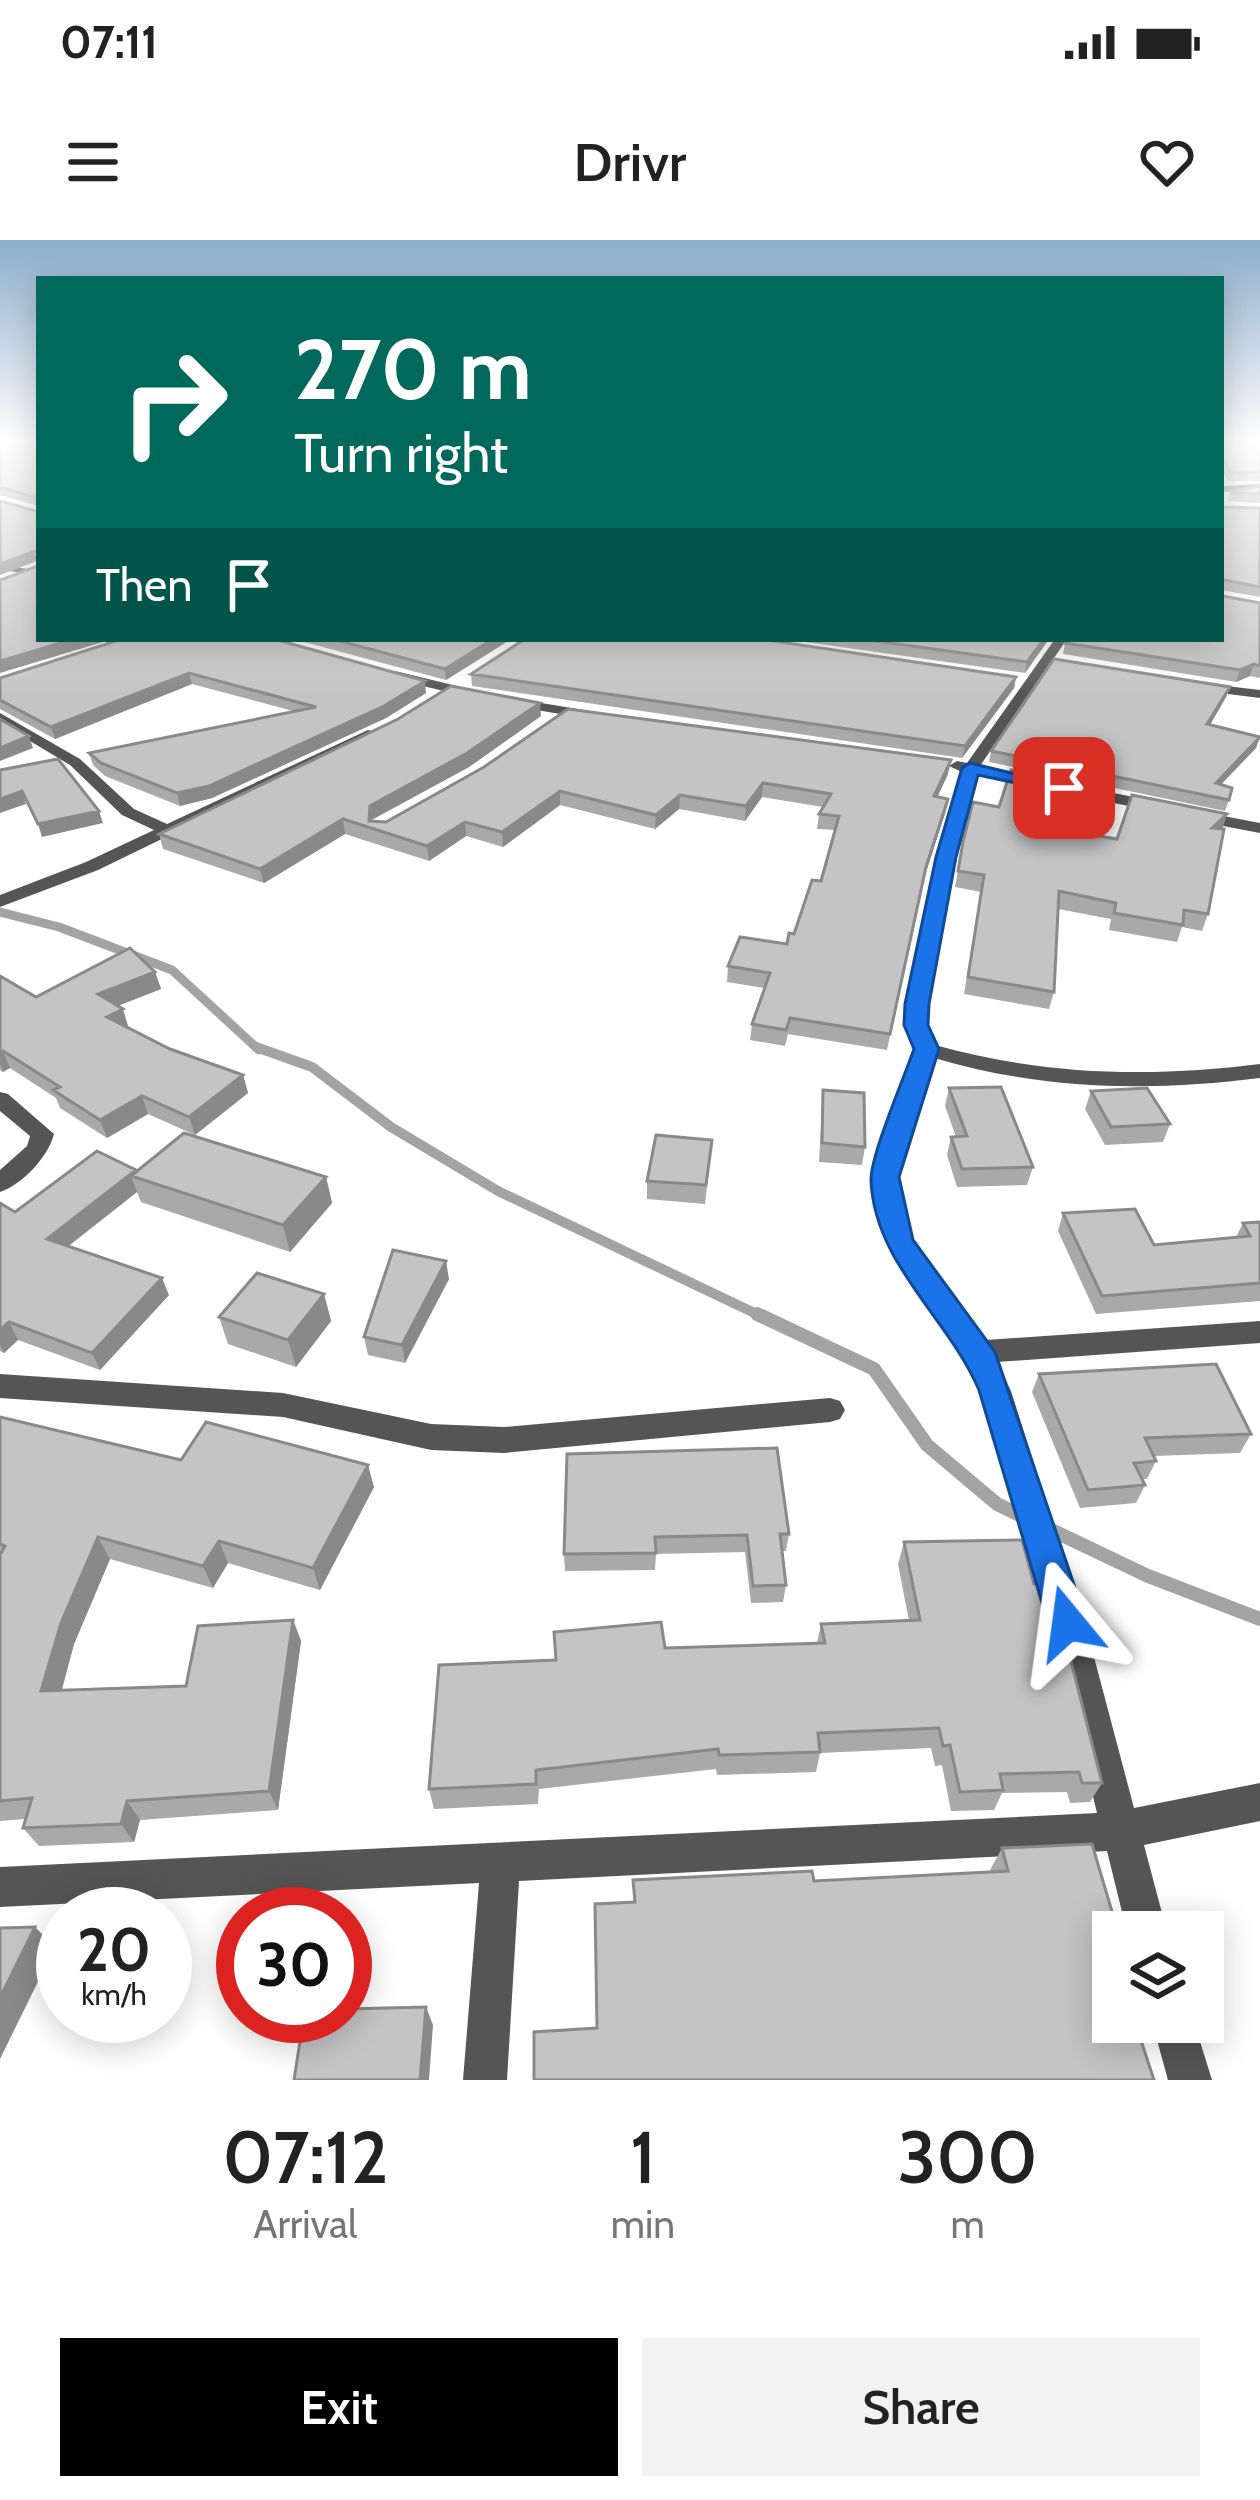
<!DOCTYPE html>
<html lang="en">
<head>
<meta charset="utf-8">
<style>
  :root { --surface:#fff; --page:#f2f2f2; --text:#222; --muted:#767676; --accent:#000 }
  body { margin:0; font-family:Cabin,sans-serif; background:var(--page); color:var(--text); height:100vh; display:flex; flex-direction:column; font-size:45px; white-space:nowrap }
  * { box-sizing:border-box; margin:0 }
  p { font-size:39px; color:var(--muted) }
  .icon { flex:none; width:66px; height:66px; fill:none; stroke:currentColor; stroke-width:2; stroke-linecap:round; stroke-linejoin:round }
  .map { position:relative; height:1840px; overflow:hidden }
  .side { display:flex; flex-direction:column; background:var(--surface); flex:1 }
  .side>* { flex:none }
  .banner { position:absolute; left:36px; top:36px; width:1188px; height:366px; border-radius:0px; box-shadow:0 6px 30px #0003; background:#00695c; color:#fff; overflow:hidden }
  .buttons { position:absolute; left:1092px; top:1671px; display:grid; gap:24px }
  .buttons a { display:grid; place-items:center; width:132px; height:132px; border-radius:0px; background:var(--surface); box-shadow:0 6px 30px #0003; font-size:60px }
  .speed { position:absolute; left:36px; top:1647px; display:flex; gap:24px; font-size:60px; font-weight:700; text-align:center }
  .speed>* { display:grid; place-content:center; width:156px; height:156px; border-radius:50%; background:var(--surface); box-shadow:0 6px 30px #0003; line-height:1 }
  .speed small { font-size:30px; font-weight:400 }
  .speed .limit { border:18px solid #d22; background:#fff; color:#111 }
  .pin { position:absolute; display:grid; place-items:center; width:102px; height:102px; color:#fff; margin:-51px; border-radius:24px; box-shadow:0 6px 18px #0006 }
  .me { position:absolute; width:132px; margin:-66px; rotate:344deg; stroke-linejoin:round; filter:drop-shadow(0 0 9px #0008) }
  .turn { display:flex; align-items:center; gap:42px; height:252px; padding:0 60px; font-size:54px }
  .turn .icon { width:156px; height:156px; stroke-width:2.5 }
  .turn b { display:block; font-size:84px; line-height:102px }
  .then { display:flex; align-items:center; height:114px; padding:0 60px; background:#0003; gap:24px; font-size:45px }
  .eta { display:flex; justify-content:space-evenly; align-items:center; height:204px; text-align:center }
  .eta b { font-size:72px; font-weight:600; line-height:84px }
  .button { display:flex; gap:24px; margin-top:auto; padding:24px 60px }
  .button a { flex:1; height:138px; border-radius:0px; background:var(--accent); color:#fff; font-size:48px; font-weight:600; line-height:138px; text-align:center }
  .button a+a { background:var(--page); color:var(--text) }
  .status { display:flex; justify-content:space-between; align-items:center; height:84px; padding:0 60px; background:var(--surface); direction:ltr }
  .status svg { height:33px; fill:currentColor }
  header { display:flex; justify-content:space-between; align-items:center; height:156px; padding:0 60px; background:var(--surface); font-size:54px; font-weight:600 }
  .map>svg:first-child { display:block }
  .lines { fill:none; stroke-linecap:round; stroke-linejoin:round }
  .stream-far2 { stroke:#a3a3a3; stroke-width:9 }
  .stream-far1 { stroke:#a3a3a3; stroke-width:10 }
  .stream { stroke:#a3a3a3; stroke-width:14 }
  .street { fill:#555; fill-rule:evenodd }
  .wall { fill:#a9a9a9 }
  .shaded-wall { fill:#898989 }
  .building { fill:#c4c4c4; stroke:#898989; stroke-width:3 }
  .route { fill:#1a73e8; stroke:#114b97; stroke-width:3 }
</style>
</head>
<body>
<div class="status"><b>07:11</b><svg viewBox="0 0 49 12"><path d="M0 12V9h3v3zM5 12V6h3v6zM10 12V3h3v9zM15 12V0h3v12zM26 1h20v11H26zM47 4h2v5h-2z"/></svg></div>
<header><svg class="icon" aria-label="menu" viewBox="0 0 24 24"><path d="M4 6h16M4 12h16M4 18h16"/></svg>Drivr<svg class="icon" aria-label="heart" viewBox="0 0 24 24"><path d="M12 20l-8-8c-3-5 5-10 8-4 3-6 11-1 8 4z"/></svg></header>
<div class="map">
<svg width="1260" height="1840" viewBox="0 0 1260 1840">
  <rect width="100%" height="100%" fill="#fff"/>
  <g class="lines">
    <path class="stream-far2" d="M0,672L59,687L172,730L259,810"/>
    <path class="stream-far1" d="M256,807L312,827L391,887L498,951L763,1077"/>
    <path class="stream" d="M757,1074L874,1129L927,1205L997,1264L1026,1278
      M1043,1286L1148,1336L1260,1379"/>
    <path class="street" d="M1260,244V250L1221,252V246Z
      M0,324L38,331L32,334L0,330Z
      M1055,399H1067L980,526L1158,562L1166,567L1158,572L977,535L955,617L927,764V785L935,805C1043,835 1149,838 1260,824V838C1149,852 1042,850 934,818L897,937L911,1000L986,1100L1260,1081V1103L997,1122L1011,1151L1085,1383L1134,1568L1260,1543V1581L1144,1605L1167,1692H1127L1107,1611L519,1641L507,1840H463L479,1643L0,1667V1627L1097,1573L1051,1383L981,1151C951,1078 878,1024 874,941C873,919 907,835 915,809L905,785L907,764L937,617L962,532L949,526L957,521L967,523Z
      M395,431L482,452L484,455L477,459L390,438L388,435Z
      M1201,443L1260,450V458L1196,450V444Z
      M511,458L596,472L603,476L596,480L506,465V459Z
      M0,473L80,519L134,569L167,584L368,490L380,493L98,630L0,667V655L86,622L154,590L122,575L70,525L0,483Z
      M1192,570L1260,583V593L1186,579V571Z
      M0,852L8,854L54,894C48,917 23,944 0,952V930L27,906L30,896L0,871Z
      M0,1134L283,1153L431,1184L504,1187L830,1158L840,1161L845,1170L840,1179L830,1182L504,1213L431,1210L283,1177L0,1158Z
      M1152,1782H1194L1212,1840H1168Z"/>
  </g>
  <path class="wall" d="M0,199H39V266L0,255Z
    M1221,199H1260V241H1228L1221,228Z
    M1260,246V263L1227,261L1230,252Z
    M1223,267L1260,268V357L1221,350L1223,356L1260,363V438L1250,436L1236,442L1063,414L1065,403Z
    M122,399L426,453L386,478L212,558L180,566L105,536L93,525L89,513L293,471L192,444L55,499L0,469V438Z
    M293,399H511L446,440Z
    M784,399H1049L1025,433Z
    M471,434L1016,437L1014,448L962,518L472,446Z
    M1230,447L1226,457L1210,485L1256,508L1221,544L1229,560L1225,571L989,522L991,511Z
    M541,476L469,527L372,580L386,582L484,527L948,534L937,557L948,559L945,573L923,641L887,810L788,794L785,806L750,800L752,784L764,748L727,742L728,726L787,704L794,694L821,641L835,590L817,589L819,574L823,567L762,557L745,581L679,569L655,589L560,565L503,607L466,596L429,621L345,594L264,643L163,609L159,594Z
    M1227,574L1222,589L1208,674L1202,691L1182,687L1177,702L1109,690L1111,679L1058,669L1054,752L1049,769L964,754L981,652L955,647L963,602L1057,589L1117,599Z
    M155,732L161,749L118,766L128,786L127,787L170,809L243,835L248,853L195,895L148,874L107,898L60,868L56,858L10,828L3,832L0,830V736L36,757Z
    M949,848L1033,927L1027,945L957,947L947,915L951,897H956L945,866Z
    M823,850L865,907L862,925L819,922Z
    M1091,851L1170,884L1163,902L1105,905L1085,869Z
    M712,900L705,964L647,959V941Z
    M136,930L326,937L332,963L290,1012L141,962L137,952L69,1006L169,1055L100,1130L18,1100L4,1113L0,1111V963L15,972Z
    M1063,973L1154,1005L1236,997L1243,983L1260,982V1061L1096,1074L1058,991Z
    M449,1039L405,1123L368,1115L364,1097Z
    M324,1054L331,1081L296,1127L228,1104L219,1077Z
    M1039,1134L1251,1194L1240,1213L1153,1216L1156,1221L1147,1239H1142L1145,1245L1136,1263L1080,1268L1032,1152Z
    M0,1177L181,1220L374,1247L320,1350L228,1323L213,1348L110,1319L74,1404L61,1451L186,1446L293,1380L301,1401L278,1570L140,1580L134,1602L39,1606L23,1588L25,1579L0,1581Z
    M567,1214L789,1294L786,1311H782L786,1345L783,1362L751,1363L745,1312L656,1314L655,1330L565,1331L564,1314Z
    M904,1302L1034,1344L1102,1543L1090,1562L1070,1563L1067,1552L1002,1553L994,1570L951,1571L942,1525L935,1526L931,1508L820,1513L816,1532L717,1535L716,1529L539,1549L538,1564L434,1569L429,1549L556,1420L665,1408L817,1403L821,1384L909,1381L898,1324Z
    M1002,1608L1113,1782H1138L1136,1784L597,1788L633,1662V1640L814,1641L989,1632Z"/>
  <path class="shaded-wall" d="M35,311L37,321L0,335V324Z
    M74,399H113L0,433V421Z
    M493,399H511L446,440L445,429Z
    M1044,399H1049L1025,433L1027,422Z
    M1254,424L1250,436L1236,442L1240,430Z
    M189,433L192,444L55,499L51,487Z
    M1016,437L1014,448L962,518L965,506Z
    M425,441L426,453L386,478L212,558L180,566L177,553Z
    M1230,447L1226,457L1204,495L1207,484Z
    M540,463L541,476L469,527L369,581L370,566Z
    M29,496L33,508L0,521V508Z
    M1260,497L1256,508L1212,554L1216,543Z
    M951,520L948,534L931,571L934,556Z
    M763,543L762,557L745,581L746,566Z
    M22,551L26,564L0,573V559Z
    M560,551V565L503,607L502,592Z
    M680,555L679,569L655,589L656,575Z
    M948,559L945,573L923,641L887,810L926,627Z
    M99,571L103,583L42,597L38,584Z
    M1227,574L1222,590L1212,588Z
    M343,579L345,594L264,643L260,629Z
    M465,582L466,596L429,621L427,606Z
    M155,732L161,749L104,771L98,754Z
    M123,769L128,786L113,795L107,777Z
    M3,811L10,828L3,832L0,824V812Z
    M243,835L248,853L195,895L189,877Z
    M142,856L148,874L107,898L100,880Z
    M136,930L131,936L137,952L55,1016L47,999Z
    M326,937L332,963L290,1012L283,985Z
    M446,1021L449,1039L405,1123L402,1105Z
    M162,1038L169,1055L100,1130L92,1113Z
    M324,1054L331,1081L296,1127L288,1100Z
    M9,1082L18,1100L4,1113L0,1105V1090Z
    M368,1225L374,1247L320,1350L313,1328Z
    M98,1297L110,1319L74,1404L56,1472L41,1451L61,1383Z
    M219,1301L228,1323L213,1348L203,1326Z
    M293,1380L301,1401L278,1570L269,1551Z
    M127,1561L140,1580L134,1602L121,1584Z
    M35,1687L55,1707L0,1819V1758Z
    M426,1767L433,1785L429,1840H420Z"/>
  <path class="building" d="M0,199H39V272L38,258L0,247Z
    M1221,199H1260V232L1231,233L1221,215Z
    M1260,246V254L1230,252Z
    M1221,257L1223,267L1260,268V347L1225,340L1221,343Z
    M0,261L39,272V314L35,311L0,324Z
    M39,321V399H74L0,421V340L38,326Z
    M1221,349L1223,356L1260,363V426L1254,424L1240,430L1065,403L1067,399H1221Z
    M122,399H274L425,441L384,466L209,546L177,553L101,523L89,513L316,467L189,433L51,487L0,460V438Z
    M332,399H493L445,429Z
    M525,399H761L1016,437L965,506L471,434Z
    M862,399H1044L1027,422Z
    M1054,419L1230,447L1207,484L1260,497L1216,543L1232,548L1229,560L991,511Z
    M451,446L540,463L467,513L370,566L369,581L386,582L484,527L568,469L951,520L934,556L948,559L926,627L890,794L790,778L786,790L752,784L770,733L728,726L740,697L787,704L789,693L794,694L812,640L821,641L839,576L819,574L831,554L763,543L746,566L680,555L656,575L560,551L502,592L465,582L427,606L343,579L260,629L159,594L398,479Z
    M0,479L29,496L0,508Z
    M58,519L99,571L38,584L22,551L0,559V530Z
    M1011,530L1069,542L1057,589L1117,599L1132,555L1227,574L1212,588L1224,589L1208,674L1184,670L1183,685L1114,673L1116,663L1059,651L1054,752L968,737L984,635L958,631L963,602L973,562L999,567Z
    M130,708L155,732L98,754L123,769L107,777L170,809L243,835L189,877L142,856L100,880L53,850L60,847L3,811L0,812V736L36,757Z
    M1001,847L1033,927L962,929L951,897L967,896L949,848Z
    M1147,848L1170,884L1111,887L1091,851Z
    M823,850L864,853L865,907L822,903Z
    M184,893L326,937L283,985L131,936Z
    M656,895L712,900L706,945L647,941Z
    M97,911L136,930L47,999L162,1038L92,1113L9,1082L0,1090V963L15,972Z
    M1135,969L1154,1005L1250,996L1243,983L1260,982V1043L1102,1056L1063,973Z
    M393,1010L446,1021L402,1105L364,1097Z
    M257,1033L324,1054L288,1100L219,1077Z
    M1216,1124L1251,1194L1145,1198L1156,1221L1134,1223L1145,1245L1088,1250L1039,1134Z
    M0,1177L181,1220L206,1182L368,1225L313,1328L219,1301L203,1326L98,1297L61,1383L41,1451L186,1446L198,1386L293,1380L269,1551L127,1561L121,1584L23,1588L32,1558L0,1561V1315L5,1306L0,1304Z
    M777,1208L789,1294H780L786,1345L753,1346L747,1295L655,1297L656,1313L564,1314L567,1214Z
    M1022,1300L1034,1344L1051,1343L1102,1543H1082L1079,1532L1000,1534L1003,1550L960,1552L950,1505L943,1506L939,1488L818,1493L820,1512L719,1515L718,1509L536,1530V1544L429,1549L439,1425L556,1420L554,1392L661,1382L665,1408L825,1403L821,1384L920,1380L904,1302Z
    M1092,1604L1118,1692H1113V1782H1135L1154,1840H534V1792L597,1788L595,1664L635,1662L633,1640L812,1631L814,1641L1008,1631L1002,1608Z
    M35,1687L0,1758V1688Z
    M426,1767L420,1840H294L304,1776H345V1769Z"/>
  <linearGradient id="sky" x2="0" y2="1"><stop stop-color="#8cadcc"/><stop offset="0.44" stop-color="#fff"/><stop offset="1" stop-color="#fff" stop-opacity="0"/></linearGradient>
  <rect width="1260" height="456" fill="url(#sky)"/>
  <path class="route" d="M970,523L1073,548L1064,553L978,535L956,617L929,764L928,785L939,809L899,937L913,1000L995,1112L1087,1383L1081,1396L1068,1402L1054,1396L1048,1383L979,1150C949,1079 874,1023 871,940C871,914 904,838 914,809L904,785L905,764L936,617L962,528Z"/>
</svg>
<div class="buttons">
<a><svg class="icon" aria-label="layers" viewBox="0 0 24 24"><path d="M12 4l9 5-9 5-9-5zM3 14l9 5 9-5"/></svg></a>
</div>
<div class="speed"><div>20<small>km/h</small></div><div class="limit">30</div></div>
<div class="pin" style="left:1064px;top:548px;background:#d93025"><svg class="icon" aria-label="arrive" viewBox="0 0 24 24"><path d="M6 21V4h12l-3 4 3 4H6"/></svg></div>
<svg class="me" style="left:1068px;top:1383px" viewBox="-20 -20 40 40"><path d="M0-17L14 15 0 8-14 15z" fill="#1a73e8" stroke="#fff" stroke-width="4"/></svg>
<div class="banner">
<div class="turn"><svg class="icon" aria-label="right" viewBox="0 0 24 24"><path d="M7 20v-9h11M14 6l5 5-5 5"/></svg><div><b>270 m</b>Turn right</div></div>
<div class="then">Then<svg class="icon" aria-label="arrive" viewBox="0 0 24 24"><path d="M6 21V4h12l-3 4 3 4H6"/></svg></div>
</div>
</div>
<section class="side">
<div class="eta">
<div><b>07:12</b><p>Arrival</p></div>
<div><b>1</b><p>min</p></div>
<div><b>300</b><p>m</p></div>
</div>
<div class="button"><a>Exit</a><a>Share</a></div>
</section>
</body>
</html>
